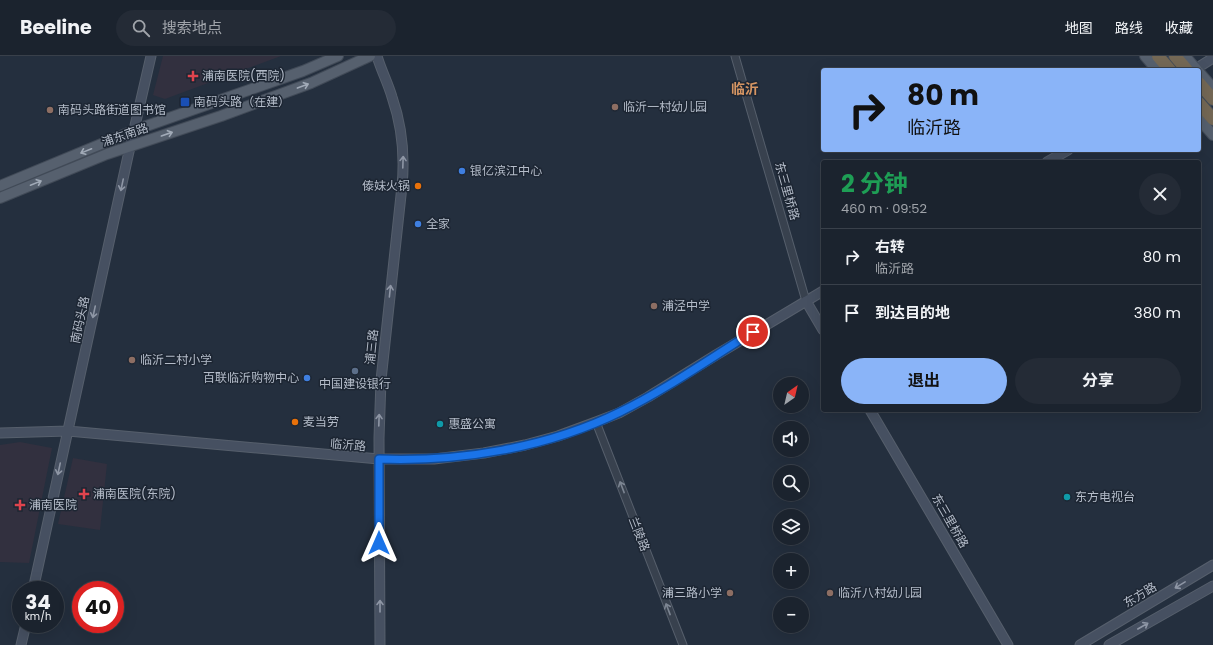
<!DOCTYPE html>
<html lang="zh">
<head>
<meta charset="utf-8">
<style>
  :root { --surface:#1b232e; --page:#242b36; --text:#f1f3f6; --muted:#a0a4aa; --line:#39404a; --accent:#8ab4f8 }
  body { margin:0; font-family:Poppins,"Noto Sans SC",sans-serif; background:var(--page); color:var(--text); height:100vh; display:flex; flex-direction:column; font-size:15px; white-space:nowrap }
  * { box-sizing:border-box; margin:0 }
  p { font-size:13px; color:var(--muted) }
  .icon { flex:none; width:22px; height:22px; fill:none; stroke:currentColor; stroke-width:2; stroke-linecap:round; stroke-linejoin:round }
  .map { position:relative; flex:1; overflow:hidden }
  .panel { position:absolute; left:821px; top:104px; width:380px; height:252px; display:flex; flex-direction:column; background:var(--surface); border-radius:4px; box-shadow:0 4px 16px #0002,0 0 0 1px var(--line) }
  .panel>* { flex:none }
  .banner { position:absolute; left:821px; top:12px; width:380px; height:84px; border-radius:4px; box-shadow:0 4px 16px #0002,0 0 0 1px var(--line); background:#8ab4f8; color:#111; overflow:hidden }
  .needle { width:26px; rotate:34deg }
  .controls { position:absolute; left:773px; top:321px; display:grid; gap:8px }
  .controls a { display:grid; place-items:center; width:36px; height:36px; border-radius:50%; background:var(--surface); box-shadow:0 4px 16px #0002,0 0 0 1px var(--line); font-size:20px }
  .speed { position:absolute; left:12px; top:525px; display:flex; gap:8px; font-size:20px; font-weight:700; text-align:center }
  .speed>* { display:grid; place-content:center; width:52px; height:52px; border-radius:50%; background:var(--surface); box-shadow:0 4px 16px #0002,0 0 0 1px var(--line); line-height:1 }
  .speed small { font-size:10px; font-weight:400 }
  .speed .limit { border:6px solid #d22; background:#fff; color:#111 }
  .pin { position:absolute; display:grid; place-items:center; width:34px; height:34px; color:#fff; margin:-17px; border:2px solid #fff; border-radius:50%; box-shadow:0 1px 4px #0007 }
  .me { position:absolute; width:44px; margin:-22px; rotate:0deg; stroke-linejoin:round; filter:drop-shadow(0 0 3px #0008) }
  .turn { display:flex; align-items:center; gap:14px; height:84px; padding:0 20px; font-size:18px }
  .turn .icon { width:52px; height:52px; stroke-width:2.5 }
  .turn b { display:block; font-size:28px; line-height:34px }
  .round { display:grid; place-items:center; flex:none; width:42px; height:42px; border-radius:21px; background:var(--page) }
  .overview { display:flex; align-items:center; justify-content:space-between; height:68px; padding:0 20px }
  h1 { font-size:24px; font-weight:700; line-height:30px; color:#1e9e55 }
  .button { display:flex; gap:8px; margin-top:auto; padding:8px 20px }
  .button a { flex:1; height:46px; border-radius:24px; background:var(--accent); color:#111; font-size:16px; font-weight:700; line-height:46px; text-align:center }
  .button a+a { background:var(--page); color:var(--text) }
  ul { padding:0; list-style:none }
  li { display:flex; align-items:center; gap:12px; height:56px; padding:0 20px; border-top:1px solid var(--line) }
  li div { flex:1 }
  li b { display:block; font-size:15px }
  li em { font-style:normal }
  header { display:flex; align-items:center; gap:24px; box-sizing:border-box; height:56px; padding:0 20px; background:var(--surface); border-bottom:1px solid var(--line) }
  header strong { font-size:19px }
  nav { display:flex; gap:22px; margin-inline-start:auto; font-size:14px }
  .search { width:280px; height:36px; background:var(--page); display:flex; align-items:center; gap:10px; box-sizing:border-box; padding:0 14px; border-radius:22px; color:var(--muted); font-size:15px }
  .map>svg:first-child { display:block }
  .medical { fill:#32303f }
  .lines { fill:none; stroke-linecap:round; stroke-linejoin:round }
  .street-casing { stroke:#565f6c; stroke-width:9 }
  .secondary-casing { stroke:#565f6c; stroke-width:11 }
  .primary-casing { stroke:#414a57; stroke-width:12 }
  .highway-casing { stroke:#434c59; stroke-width:14 }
  .street { stroke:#38414e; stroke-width:7 }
  .secondary { stroke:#465061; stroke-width:9 }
  .primary { stroke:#56606e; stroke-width:10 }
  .highway { stroke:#746855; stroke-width:12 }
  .oneway { stroke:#a1aab7 }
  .oneway2 { stroke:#8e96a5 }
  .oneway3 { stroke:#7c8592 }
  .route-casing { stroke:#114b97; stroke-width:10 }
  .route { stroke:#1a73e8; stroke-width:7 }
  .health-dot { fill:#e0444e; stroke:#1d2633; stroke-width:1.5 }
  .transit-dot { fill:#1a4fb4; stroke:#1d2633; stroke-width:1.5 }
  .education-dot { fill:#8d6e63; stroke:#1d2633; stroke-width:1.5 }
  .shop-dot { fill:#3f7fe0; stroke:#1d2633; stroke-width:1.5 }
  .food-dot { fill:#e8710a; stroke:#1d2633; stroke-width:1.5 }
  .service-dot { fill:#5c6f8a; stroke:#1d2633; stroke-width:1.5 }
  .culture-dot { fill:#0f9aa8; stroke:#1d2633; stroke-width:1.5 }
  .labels { text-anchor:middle; stroke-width:3; stroke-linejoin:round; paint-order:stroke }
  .poi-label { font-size:12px; fill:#b4bcc9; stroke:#1d2633; text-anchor:start }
  .street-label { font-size:12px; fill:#b4bcc9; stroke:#1d2633 }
  .quarter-label { font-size:14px; font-weight:bold; fill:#d59563; stroke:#1d2633 }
</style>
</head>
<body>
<header>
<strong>Beeline</strong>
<div class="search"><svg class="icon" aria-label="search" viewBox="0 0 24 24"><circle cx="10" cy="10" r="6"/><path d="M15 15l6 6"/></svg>搜索地点</div>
<nav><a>地图</a><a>路线</a><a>收藏</a></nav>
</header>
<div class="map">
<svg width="1213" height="589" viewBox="0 0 1213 589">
  <rect width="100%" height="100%" fill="#242f3e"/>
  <path class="medical" d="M163,0H281L165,43L153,39Z
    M20,386L52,392L29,507L0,506V389Z
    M73,402L107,408L100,474L58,468Z"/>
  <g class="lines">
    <g class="street-casing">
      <path id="street" d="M735,0L806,245
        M596,366L683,589"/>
    </g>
    <g class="secondary-casing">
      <path id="secondary" d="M377,0C381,14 388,27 392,41C402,70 405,99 402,130L381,324L379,382L380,589
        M1194,14L1213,2
        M1047,106L1068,94
        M806,245L823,274
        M870,354L1008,589
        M0,377L68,375L379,403H434L484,397L525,389L558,380L596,366L619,357L648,341L716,299L823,235
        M33,534L128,100L151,0
        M21,589L26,568
        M1080,589L1213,509
        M1109,589L1213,530"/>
    </g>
    <g class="primary-casing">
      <path id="primary" d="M1145,0L1157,14
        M1185,0L1197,14
        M1199,16L1213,32
        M1199,63L1213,79
        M0,130L135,74L303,15L338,0
        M0,142L107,98L221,60L311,27L370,0"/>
    </g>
    <g class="highway-casing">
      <path id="highway" d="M1158,0L1170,14
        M1175,0L1187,14
        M1199,27L1213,43
        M1199,47L1213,63"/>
    </g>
    <use href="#street" class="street"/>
    <use href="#secondary" class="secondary"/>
    <use href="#primary" class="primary"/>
    <use href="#highway" class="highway"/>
  </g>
  <defs><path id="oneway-shaft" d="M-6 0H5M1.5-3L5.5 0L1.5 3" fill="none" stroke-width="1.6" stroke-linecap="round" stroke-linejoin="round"/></defs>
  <g class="oneway">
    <use href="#oneway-shaft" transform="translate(303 30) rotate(-20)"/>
    <use href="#oneway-shaft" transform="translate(167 78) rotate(-19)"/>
    <use href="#oneway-shaft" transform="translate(86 95) rotate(158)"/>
    <use href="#oneway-shaft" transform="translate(36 127) rotate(-22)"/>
  </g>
  <g class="oneway2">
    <use href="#oneway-shaft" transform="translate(403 106) rotate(-88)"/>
    <use href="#oneway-shaft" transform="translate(122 129) rotate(102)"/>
    <use href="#oneway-shaft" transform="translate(390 235) rotate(-84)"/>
    <use href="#oneway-shaft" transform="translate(94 256) rotate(102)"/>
    <use href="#oneway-shaft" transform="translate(379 364) rotate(-88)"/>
    <use href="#oneway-shaft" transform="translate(59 413) rotate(102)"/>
    <use href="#oneway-shaft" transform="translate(1180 529) rotate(149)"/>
    <use href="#oneway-shaft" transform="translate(380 550) rotate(-90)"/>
    <use href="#oneway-shaft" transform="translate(1143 570) rotate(-30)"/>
  </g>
  <g class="oneway3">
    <use href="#oneway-shaft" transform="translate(622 431) rotate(-111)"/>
    <use href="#oneway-shaft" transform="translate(668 553) rotate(-111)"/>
  </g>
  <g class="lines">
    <g class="route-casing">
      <path id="route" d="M379,487V403C460,406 547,392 620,356C667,333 709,303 753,276"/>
    </g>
    <use href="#route" class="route"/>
  </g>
  <g class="health-dot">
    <path d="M191 14h4v4h4v4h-4v4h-4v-4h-4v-4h4z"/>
    <path d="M82 432h4v4h4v4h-4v4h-4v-4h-4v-4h4z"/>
    <path d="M18 443h4v4h4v4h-4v4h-4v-4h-4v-4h4z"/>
  </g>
  <rect class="transit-dot" x="180" y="41" width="10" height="10" rx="2"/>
  <g class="education-dot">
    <circle cx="615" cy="51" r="4"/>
    <circle cx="50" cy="54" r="4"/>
    <circle cx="654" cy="250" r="4"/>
    <circle cx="132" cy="304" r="4"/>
    <circle cx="730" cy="537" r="4"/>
    <circle cx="830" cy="537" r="4"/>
  </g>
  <g class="shop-dot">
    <circle cx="462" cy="115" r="4"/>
    <circle cx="418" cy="168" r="4"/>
    <circle cx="307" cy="322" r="4"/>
  </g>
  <g class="food-dot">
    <circle cx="418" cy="130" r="4"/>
    <circle cx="295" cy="366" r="4"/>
  </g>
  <circle class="service-dot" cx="355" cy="315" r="4"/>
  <g class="culture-dot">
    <circle cx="440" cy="368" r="4"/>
    <circle cx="1067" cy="441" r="4"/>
  </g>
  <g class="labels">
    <g class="poi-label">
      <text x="202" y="24">浦南医院(西院)</text>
      <text x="194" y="50">南码头路（在建）</text>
      <text x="623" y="55">临沂一村幼儿园</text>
      <text x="58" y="58">南码头路街道图书馆</text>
      <text x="470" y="119">银亿滨江中心</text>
      <text x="410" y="134" text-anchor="end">傣妹火锅</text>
      <text x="426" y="172">全家</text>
      <text x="662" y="254">浦泾中学</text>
      <text x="140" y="308">临沂二村小学</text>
      <text x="299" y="326" text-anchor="end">百联临沂购物中心</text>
      <text x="355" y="332" text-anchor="middle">中国建设银行</text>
      <text x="303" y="370">麦当劳</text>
      <text x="448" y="372">惠盛公寓</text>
      <text x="93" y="442">浦南医院(东院)</text>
      <text x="1075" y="445">东方电视台</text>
      <text x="29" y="453">浦南医院</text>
      <text x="722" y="541" text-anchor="end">浦三路小学</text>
      <text x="838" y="541">临沂八村幼儿园</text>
    </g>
    <g class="street-label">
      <text transform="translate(125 79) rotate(-19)" y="4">浦东南路</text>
      <text transform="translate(787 135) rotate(74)" y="4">东三里桥路</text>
      <text transform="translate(80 264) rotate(-78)" y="4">南码头路</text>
      <text transform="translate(372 291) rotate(-84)" y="4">浦三路</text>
      <text transform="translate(348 389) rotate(5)" y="4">临沂路</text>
      <text transform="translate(950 465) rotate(60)" y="4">东三里桥路</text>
      <text transform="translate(639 478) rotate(69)" y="4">兰陵路</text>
      <text transform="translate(1140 539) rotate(-31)" y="4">东方路</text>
    </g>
    <g class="quarter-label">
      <text x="745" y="38">临沂</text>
    </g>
  </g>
</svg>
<div class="controls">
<a><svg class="needle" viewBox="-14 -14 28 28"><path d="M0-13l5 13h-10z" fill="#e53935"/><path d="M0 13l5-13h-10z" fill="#a0a4aa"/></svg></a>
<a><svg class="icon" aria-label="sound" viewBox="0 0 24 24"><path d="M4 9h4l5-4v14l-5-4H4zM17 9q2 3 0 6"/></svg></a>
<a><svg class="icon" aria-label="search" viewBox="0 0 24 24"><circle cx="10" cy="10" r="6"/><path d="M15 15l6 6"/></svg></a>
<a><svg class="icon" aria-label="layers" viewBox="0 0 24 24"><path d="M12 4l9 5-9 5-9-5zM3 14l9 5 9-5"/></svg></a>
<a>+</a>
<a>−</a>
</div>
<div class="speed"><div>34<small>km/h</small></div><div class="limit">40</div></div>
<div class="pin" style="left:753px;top:276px;background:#d93025"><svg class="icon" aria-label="arrive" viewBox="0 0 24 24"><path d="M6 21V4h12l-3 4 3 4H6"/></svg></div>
<svg class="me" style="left:379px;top:487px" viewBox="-20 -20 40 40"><path d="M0-17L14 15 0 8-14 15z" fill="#1a73e8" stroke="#fff" stroke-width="4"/></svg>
<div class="banner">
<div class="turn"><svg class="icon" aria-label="right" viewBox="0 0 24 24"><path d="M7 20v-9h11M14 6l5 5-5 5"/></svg><div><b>80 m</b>临沂路</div></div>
</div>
<section class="panel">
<div class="overview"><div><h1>2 分钟</h1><p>460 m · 09:52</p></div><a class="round"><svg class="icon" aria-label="close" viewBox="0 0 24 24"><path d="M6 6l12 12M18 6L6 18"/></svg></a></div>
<ul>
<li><svg class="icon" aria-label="right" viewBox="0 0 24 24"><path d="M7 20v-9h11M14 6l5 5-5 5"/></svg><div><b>右转</b><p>临沂路</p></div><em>80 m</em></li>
<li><svg class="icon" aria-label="arrive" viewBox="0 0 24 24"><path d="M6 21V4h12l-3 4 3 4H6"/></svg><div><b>到达目的地</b></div><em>380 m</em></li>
</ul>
<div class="button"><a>退出</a><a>分享</a></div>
</section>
</div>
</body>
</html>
